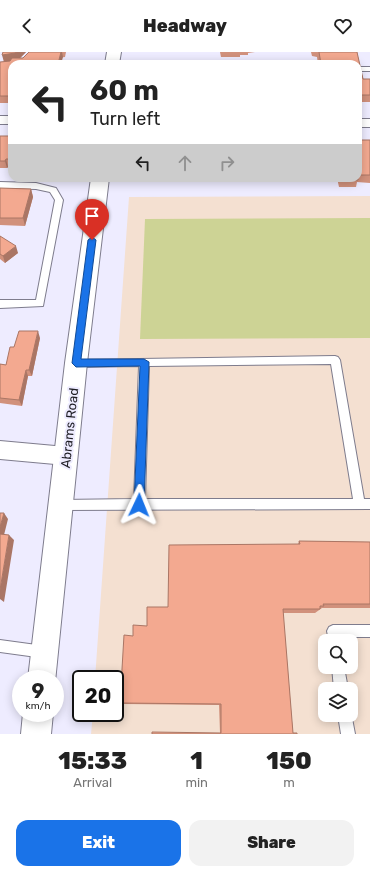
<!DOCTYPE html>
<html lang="en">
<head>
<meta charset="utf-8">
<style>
  :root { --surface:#fff; --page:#f2f2f2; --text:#222; --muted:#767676; --accent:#1a73e8 }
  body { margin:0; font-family:Rubik,sans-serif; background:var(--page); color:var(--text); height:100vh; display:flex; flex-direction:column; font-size:15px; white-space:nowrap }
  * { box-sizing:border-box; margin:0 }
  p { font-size:13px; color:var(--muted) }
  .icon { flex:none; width:22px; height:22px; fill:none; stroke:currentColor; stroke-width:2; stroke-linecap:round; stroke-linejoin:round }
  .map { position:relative; height:682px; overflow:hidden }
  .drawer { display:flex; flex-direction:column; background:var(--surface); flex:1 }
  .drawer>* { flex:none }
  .top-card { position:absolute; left:8px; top:8px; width:354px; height:122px; border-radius:12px; box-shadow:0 2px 10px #0003; background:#fff; color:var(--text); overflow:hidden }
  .buttons { position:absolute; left:318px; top:582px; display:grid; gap:8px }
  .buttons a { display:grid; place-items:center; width:40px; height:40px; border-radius:8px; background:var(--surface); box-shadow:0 2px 10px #0003; font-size:20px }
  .speed { position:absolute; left:12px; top:618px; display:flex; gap:8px; font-size:20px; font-weight:700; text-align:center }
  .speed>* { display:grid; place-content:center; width:52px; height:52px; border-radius:50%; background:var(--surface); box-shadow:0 2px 10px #0003; line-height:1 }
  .speed small { font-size:10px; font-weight:400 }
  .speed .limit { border:2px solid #111; border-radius:6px; background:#fff; color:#111 }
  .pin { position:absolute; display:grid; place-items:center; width:34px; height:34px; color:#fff; margin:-41px -17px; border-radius:50% 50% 50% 0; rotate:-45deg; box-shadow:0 0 4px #0007 }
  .pin .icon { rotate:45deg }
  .me { position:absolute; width:44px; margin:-22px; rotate:2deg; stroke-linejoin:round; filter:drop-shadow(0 0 3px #0008) }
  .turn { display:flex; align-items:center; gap:14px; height:84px; padding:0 16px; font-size:18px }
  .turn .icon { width:52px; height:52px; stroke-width:2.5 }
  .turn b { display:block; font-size:28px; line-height:34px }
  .lanes { display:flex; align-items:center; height:38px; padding:0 16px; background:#0003; justify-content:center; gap:20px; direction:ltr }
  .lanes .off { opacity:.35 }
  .eta { display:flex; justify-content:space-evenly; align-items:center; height:68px; text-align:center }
  .eta b { font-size:24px; font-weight:800; line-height:28px }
  .action { display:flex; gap:8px; margin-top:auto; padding:8px 16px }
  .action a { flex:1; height:46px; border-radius:12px; background:var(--accent); color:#fff; font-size:16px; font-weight:800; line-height:46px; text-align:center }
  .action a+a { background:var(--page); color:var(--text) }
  header { display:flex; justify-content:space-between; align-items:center; height:52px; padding:0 16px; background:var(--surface); font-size:18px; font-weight:800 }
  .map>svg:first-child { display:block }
  .education { fill:#f4e0d1; fill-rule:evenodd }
  .green { fill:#cdd395 }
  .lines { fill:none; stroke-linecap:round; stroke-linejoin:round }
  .lane-casing { stroke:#7e7c8d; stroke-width:2 }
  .street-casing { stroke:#7e7c8d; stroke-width:2 }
  .secondary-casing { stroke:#7e7c8d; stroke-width:2 }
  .lane { fill:#fff; fill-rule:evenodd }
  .street { fill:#fff; fill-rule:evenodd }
  .secondary { fill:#fff; fill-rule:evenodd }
  .wall { fill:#d1917c }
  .shaded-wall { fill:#aa7665 }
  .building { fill:#f3a990; stroke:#aa7665 }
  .route { fill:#1a73e8; stroke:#114b97 }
  .labels { text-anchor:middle; stroke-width:4; stroke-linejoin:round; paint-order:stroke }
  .street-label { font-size:13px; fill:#1f1e25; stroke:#eeecff }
</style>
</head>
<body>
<header><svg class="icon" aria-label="back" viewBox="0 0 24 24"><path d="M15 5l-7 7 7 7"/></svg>Headway<svg class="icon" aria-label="heart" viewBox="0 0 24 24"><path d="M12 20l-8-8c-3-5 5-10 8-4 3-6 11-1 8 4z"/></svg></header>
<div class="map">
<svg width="370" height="682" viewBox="0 0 370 682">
  <rect width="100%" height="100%" fill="#eeecff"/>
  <path class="education" d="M370,144V682H91L93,661H115V627H95L129,145ZM325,589H351V615H325ZM325,637H351V663H325Z"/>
  <path class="green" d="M370,166V286L140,287L145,167Z"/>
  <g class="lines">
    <g class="lane-casing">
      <path id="lane" d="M358,15H370V19H358Z
        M0,130L36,131L56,136L63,148L43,254L0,256V248H36L55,148L50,140L36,137L0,136Z
        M335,304L338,305L340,308L364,447H370V457L61,458L57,457L55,453L57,449L61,448L134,447L139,314L76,315L73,314L71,311L73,308ZM331,312L353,447H145L149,314Z
        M333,573H370V585H341V589H329L327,579L329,575Z
        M0,588L44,594L48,596L50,600L48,604L44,606L0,600Z
        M332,615H344L348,637H334Z
        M351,661L355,682H341L338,663H351Z"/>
    </g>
    <g class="street-casing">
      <path id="street" d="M0,64H12V72H0Z
        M358,67H370V75H358Z
        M0,389L66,395L73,397L76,404L73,411L66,413L0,407Z"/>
    </g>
    <g class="secondary-casing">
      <path id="secondary" d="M107,0H121L119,12H105Z
        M91,126H109L87,311L55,630V627H28L65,311Z
        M23,661H53L51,682H21Z"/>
    </g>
    <use href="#lane" class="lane"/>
    <use href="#street" class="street"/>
    <use href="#secondary" class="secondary"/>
  </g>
  <path class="wall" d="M3,0H26L20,6H23L29,0H66L65,5L12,12V51H0V10H4Z
    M220,0H255L248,1V3H240V5H221Z
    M311,0H357L363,27H370V50H358V12H318L317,5L312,4Z
    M0,84H12V115H8L7,116H0Z
    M358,88H370V131L357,130L356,135H339L337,126H358Z
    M0,136L31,137L33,145L25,174L0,173Z
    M0,184L18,201L5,211L0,207Z
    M40,286L32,324H28L22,354L0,351V312L6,313L14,295Z
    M299,489L370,490V556H322L315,561H283L293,681H220L219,653L123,652L120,651L133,584L147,574L168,555L298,492Z"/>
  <path class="shaded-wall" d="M17,0H26L17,9L4,10L2,3Z
    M61,0H62L63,5L61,12H58Z
    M6,107L8,115L7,116L5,109Z
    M31,137L33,145L25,174L23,166Z
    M16,194L18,201L5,211L3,204Z
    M38,279L40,286L32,324L29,318Z
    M26,318L28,324L22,354L19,348Z
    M4,461L8,467L3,487L0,484V475Z
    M9,483L14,488L4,550L0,547V538Z"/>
  <path class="building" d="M3,0H17L15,1L2,3Z
    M29,0H61L58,12H12V44H0V10L10,9L12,6H23Z
    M319,0H357L363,27H370V43H358V12H321Z
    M0,84H12V107H6L5,109H0Z
    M358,88H370V123H358Z
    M341,126H358V128H341Z
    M0,136L31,137L23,166H0Z
    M0,184L16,194L3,204L0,202Z
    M19,279H38L29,318H26L19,348L0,346V312L6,313L10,295H14Z
    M0,461H4L0,475Z
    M0,482L9,483L0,538Z
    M299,489L370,490V552H323L324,554H320V557H283L293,681H297V682H152V680L221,681V652L120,651L124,583L133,584V573L147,574V555H168L169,493L300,492Z"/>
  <path class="route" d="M92,185L96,188L81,307H144L149,310L144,453L143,457L139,458L136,457L134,453L140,314L76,315L72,311L88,188Z"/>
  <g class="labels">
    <g class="street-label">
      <text transform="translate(69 376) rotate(-84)" y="5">Abrams Road</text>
    </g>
  </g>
</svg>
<div class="buttons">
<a><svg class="icon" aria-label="search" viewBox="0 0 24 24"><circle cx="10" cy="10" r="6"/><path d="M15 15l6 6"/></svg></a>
<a><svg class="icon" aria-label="layers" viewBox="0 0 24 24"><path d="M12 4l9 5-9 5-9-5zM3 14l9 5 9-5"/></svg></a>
</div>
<div class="speed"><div>9<small>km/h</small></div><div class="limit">20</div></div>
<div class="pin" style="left:92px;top:188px;background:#d93025"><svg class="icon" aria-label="arrive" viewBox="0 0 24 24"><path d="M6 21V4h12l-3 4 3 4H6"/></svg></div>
<svg class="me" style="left:139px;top:453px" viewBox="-20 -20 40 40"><path d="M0-17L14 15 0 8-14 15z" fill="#1a73e8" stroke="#fff" stroke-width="4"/></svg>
<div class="top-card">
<div class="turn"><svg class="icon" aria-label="left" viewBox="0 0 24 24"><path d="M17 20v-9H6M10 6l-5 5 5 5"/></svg><div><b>60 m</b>Turn left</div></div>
<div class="lanes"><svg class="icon" aria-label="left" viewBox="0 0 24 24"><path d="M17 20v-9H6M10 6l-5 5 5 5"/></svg><svg class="icon off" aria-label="ahead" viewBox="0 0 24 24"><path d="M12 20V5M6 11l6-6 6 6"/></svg><svg class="icon off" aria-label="right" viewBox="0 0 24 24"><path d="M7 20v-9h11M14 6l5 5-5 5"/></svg></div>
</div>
</div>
<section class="drawer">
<div class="eta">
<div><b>15:33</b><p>Arrival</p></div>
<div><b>1</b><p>min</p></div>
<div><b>150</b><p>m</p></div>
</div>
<div class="action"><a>Exit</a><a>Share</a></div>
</section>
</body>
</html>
